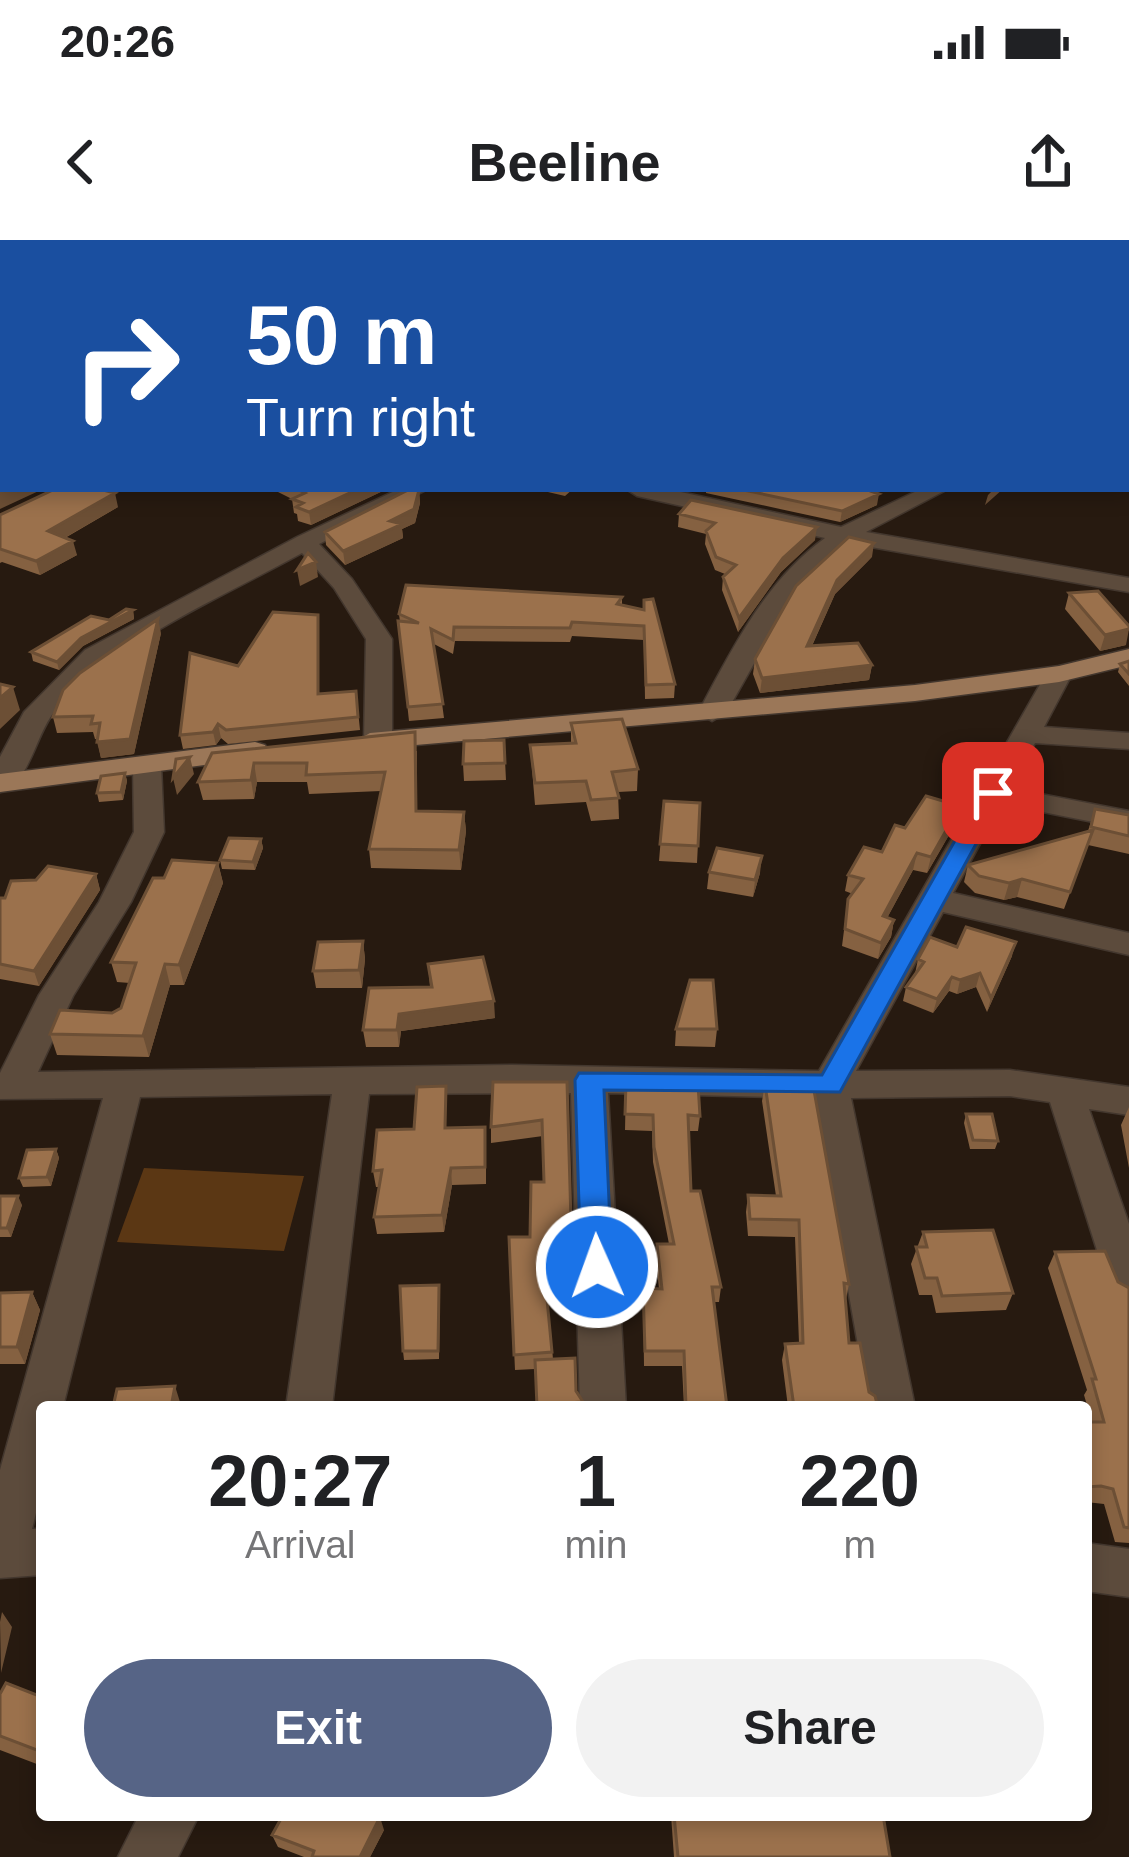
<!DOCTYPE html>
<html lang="en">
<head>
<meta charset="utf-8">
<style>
  :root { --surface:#fff; --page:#f2f2f2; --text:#202124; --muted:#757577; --accent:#566486 }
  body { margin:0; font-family:Arial,sans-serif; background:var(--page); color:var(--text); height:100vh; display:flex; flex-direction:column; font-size:45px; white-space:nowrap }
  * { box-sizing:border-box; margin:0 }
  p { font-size:39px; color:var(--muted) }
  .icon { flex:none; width:66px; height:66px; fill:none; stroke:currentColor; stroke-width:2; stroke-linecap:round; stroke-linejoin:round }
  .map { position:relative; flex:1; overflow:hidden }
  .drawer { position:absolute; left:36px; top:1161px; width:1056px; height:420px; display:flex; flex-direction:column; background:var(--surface); border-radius:12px; box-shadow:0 6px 18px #0003 }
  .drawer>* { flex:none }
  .banner { position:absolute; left:0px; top:0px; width:1131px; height:252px; box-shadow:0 6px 18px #0003; background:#1a4fa0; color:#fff; overflow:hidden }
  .pin { position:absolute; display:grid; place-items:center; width:102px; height:102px; color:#fff; margin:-51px; border-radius:24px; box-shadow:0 6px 18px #0006 }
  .me { position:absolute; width:132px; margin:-66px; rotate:358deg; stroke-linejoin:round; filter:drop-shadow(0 0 9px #0008) }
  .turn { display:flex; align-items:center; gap:42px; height:252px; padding:0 48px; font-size:54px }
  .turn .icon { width:156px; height:156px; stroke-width:2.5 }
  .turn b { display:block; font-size:84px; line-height:102px }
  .eta { display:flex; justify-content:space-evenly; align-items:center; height:204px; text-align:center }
  .eta b { font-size:72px; font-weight:700; line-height:84px }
  .primary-button { display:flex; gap:24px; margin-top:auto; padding:24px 48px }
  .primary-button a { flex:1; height:138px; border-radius:72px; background:var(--accent); color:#fff; font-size:48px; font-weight:700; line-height:138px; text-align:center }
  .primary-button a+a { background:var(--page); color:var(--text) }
  .status { display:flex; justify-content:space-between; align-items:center; height:84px; padding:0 60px; background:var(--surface); direction:ltr }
  .status svg { height:33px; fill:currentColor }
  header { display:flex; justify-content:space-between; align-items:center; height:156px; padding:0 48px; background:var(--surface); font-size:54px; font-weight:700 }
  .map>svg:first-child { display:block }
  .green { fill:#5b3714 }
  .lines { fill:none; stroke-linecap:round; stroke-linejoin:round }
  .minor-casing { stroke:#43372e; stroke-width:3 }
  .major-casing { stroke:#43372e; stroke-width:3 }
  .minor { fill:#5c4b3c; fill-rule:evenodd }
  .major { fill:#9b7758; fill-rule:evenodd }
  .wall { fill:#856141 }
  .shaded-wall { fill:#6c4f35 }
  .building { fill:#9b714c; stroke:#6c4f35; stroke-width:3 }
  .route { fill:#1a73e8; stroke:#114b97; stroke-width:3 }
</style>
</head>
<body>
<div class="status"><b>20:26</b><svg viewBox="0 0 49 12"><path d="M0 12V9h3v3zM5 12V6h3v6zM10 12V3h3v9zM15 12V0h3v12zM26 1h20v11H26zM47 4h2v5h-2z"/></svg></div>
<header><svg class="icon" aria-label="back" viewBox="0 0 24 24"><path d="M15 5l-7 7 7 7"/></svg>Beeline<svg class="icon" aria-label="share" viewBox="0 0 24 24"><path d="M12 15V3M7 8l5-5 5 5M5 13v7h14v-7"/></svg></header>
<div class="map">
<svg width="1129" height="1617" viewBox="0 0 1129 1617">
  <rect width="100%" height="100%" fill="#271a10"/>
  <path class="green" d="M144,928L304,936L284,1011L117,1002Z"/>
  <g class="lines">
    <g class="minor-casing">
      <path id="minor" d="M972,0H988L990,3H974Z
        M1128,172H1129V185H1128Z
        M399,249H428L319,304L352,339L392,399V500L388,506L378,508L364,500L366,399L334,348L302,313C217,360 121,398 55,471C36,492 29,546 0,552V517L24,472L85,410L297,297Z
        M626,249H667L841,287L921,249H948L866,292L1129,338V352L848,303L791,358L726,473L712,481L698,473C732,409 765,341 825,298L637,256Z
        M1059,426L1072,434L1044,487L1129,493V509L1035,503L1010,548L1129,571V589L1002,564L953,653L1129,693V715L943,672L856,831L1010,830L1129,847V875L1089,869L1129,984V1062L1114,1057L1108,1045L1050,862L1010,856L851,858L915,1167H869L814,858L608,853L626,1167H580L571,853L369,854L332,1167H286L332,854L140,857L63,1167H42V1249L32,1289H42V1335L0,1338V1230L103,858L0,859V833L39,755L99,662L134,592L133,525L137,519L147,516L161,525L164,592L131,662L73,756L38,832L513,825L819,831L1046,434Z
        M1086,1303L1129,1309V1357L1086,1351Z
        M139,1575H199L178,1617H118Z"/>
    </g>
    <g class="major-casing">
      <path id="major" d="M1129,409V425L1059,442L915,461L370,509L356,501L370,493L915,445L1059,426Z
        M255,502L265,505L269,511L265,517L0,552V534Z"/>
    </g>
    <use href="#minor" class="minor"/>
    <use href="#major" class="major"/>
  </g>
  <path class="wall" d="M272,249H387L311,285L298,281L297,274L294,273L292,259Z
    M535,249H573L565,256Z
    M706,249H865L877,265L840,282L706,253Z
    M419,250L420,263L415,283L402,289L403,298L345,325L326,305L325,292Z
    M118,267L65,298L77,315L40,335L2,322L0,323V275Z
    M679,274L815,300L781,332L738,392L722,350L723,337L725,334L715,330L705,304L706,294L678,287Z
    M872,317L835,354L812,406L872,425L869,440L760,453L753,434L755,419Z
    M1069,353L1126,405L1100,411L1065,369Z
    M622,357V365L644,370L675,444L674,458L645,459L644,400L572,396L570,402L455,401L453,414L434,404L444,478L409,481L398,381L400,382L399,374Z
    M133,370L134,379L83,406L59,430L33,421L31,412Z
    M318,375L319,454L356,451L360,490L228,504L221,498L216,505L183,509L180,495L238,426Z
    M161,393L134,514L101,518L97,499H95L93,492L57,493L53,477Z
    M1129,421V446L1118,432L1120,424Z
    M571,483L638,529L637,551L618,552L619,579L591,581L586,562L535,565L530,505L571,503Z
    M504,500L506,540L464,541L463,524Z
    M417,511V571L464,572L466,591L461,630L371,628L369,609L381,551L309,554L307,542H257L254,559L203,560L198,542L212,513Z
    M125,533L127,541L123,560L99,562L97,553Z
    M664,561L700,563L697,623L659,621Z
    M960,566L956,583L927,633L913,630L887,678L894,680L891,697L878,719L842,706L848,659L853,654L845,651L848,635L882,612L905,588Z
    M1095,569L1129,575V614L1088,605L1064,669L1017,657L1004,660L975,653L964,642L968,625L1088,591Z
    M261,599L263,608L255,630L222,629L220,620Z
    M218,623L223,643L184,745H170L149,817L57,815L50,794L112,773L121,768L130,743L117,742L111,722L164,638Z
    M709,632L760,633L753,657L707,649Z
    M96,634L100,650L39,746L0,739V658H5L36,640Z
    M363,701L365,719L362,748H316L313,731Z
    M957,707L1012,716L987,772L976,747L957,754L949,751L933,773L903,761L906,747L915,734L918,719Z
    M428,724L495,778L401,791L399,807H366L363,790L430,747Z
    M676,789H717L715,807L675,806Z
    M567,842L571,998H566L564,1054L547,1053L553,1119L583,1162V1167H537L535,1129L515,1130L509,997H530L544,942L543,896L491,903V887Z
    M626,842L700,876L698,891H688L691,951L721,1047L719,1062H714L727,1167H684L682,1126H644L643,1048L659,1049L656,1020L657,1004H669L653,922L652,891L625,890Z
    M765,844L849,1044L846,1059L849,1103L869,1152L878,1167H788L782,1120L785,1104L799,1103L795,997L748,996L746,972L748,955L776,956L762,861Z
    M446,846V888L486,903V944L452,945L444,992L377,994L374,977L380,947H376L373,931L414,889Z
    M1129,867V928L1121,885Z
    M966,874L998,901L995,909H970L964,883Z
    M56,909L59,918L51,946L23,947L19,938Z
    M0,956L22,965L11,997H0Z
    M923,992L1013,1053L1006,1070L936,1073L932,1055H919L911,1024Z
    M1055,1012L1129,1048V1303L1115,1302L1104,1264L1086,1262V1182H1092L1084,1155L1087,1150L1048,1028Z
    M32,1052L40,1070L25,1124H0V1053Z
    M440,1054L439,1119L404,1120L403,1111Z
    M0,1454L42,1457V1526L0,1510Z
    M671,1575H883L890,1617H674Z
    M384,1590L370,1617H304L278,1607L272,1595Z"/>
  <path class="shaded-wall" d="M10,249H43L0,269V253Z
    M358,249H387L311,285L309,272Z
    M994,249H1003L985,265L988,255Z
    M419,250L420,263L415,283L402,289L403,298L345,325L343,311L390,281Z
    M115,253L118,267L52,305L48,291Z
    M879,254L877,265L840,282L842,271Z
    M817,287L815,300L781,332L738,392L739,378L783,318Z
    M73,301L77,315L40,335L36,321Z
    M874,303L872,317L835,354L805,421L807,406L837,340Z
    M316,322L318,337L300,346L297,330Z
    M133,370L134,379L83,406L59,430L57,422L81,398Z
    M318,375L319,388V467L318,454Z
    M158,379L161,393L134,514L101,518L97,502Z
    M1129,389L1126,405L1100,411L1105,395Z
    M872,425L869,440L760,453L762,438Z
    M13,447L20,470L0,489V458Z
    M218,484L221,498L216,505L213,492Z
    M190,517L194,534L177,555L173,538Z
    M254,523L257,542L254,559L251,540Z
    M125,533L127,541L123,560L121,552Z
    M960,566L956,583L927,633L931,617Z
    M464,572L466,591L461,630L459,610Z
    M261,599L263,608L255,630L253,622Z
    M917,613L913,630L879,693L883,676Z
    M762,616L760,633L753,657L755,640Z
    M218,623L223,643L184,745L179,725Z
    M96,634L100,650L39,746L34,731Z
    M1022,639L1017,657L1004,660L1009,643Z
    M894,680L891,697L878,719L881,703Z
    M363,701L365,719L362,748L359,730Z
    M1016,702L1012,716L987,772L991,758Z
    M165,724L170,745L149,817L143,796Z
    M980,733L976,747L957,754L960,740Z
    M952,737L949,751L933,773L937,759Z
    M494,761L495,778L401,791L399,807L397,790L399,774Z
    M56,909L59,918L51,946L47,937Z
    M451,928L452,945L444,992L442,975Z
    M18,956L22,965L11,997L7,988Z
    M32,1052L40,1070L25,1124L17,1107Z
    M175,1146L180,1162V1167H171Z
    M2,1372L12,1387L1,1433L0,1382Z
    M380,1577L384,1590L370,1617H360Z"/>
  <path class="building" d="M997,0H1079L1086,3H1001Z
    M1128,98H1129V155L1128,154Z
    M3,229V249H10L0,253V230Z
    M55,249H99L115,253L48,291L73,301L36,321L0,309V275Z
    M297,249H358L309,272L296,267L303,263L292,259L305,253Z
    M410,249L419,250L414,269L390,281L402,284L343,311L325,292Z
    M739,249H865L879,254L842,271Z
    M691,260L817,287L783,318L739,378L723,337L736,325L716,317L706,291L715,283L679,274Z
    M849,297L874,303L837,340L807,406L858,403L872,425L762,438L755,419L796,346Z
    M308,313L316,322L297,330Z
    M406,345L622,357L617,364L644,370V360L653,359L675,444L646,445L644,386L572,382L570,388L454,387L453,400L431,389L443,464L408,467L398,381L419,383L399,374Z
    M1098,351L1129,386V389L1105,395L1069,353Z
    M126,369L133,370L81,398L57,422L31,412L91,376L109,380Z
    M273,372L318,375V454L356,451L358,477L226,490L218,484L213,492L180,495L190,413L238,426Z
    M158,379L130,499L97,502L100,483L91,484L93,476L53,477L63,450L80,433Z
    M1129,421V434L1120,424Z
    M0,444L13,447L0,458Z
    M622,479L638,529L612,532L619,558L591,560L586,541L535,543L530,505L576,503L571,483Z
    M415,492L416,571L464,572L459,610L369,609L385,532L306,535L307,523H254L251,540L198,542L212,513Z
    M504,500L505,523L463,524L464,501Z
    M190,517L173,538L176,519Z
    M125,533L121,552L97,553L101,536Z
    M926,556L960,566L931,617L917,613L883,676L894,680L881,703L845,689L848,659L863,639L848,635L864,607L882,612L895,585L905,588Z
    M664,561L700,563L698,606L660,604Z
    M1095,569L1129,575V596L1091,587Z
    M1093,590L1070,652L1022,639L1009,643L979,636L968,625Z
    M229,598L261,599L253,622L220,620Z
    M717,608L762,616L755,640L709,632Z
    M172,620L218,623L179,725L165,724L143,796L50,794L60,770L112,773L121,768L136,723L111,722L153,638H164Z
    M48,626L96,634L34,731L0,724V658H5L11,641L36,640Z
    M966,687L1016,702L991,758L980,733L960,740L952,737L937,759L906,747L924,722L918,719L930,697L957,707Z
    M363,701L359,730L313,731L318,702Z
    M483,717L494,761L399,774L397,790H363L369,748L432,747L428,724Z
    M690,740H713L717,789H676Z
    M493,842H567L571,982H566L564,1038H545L552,1112L514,1115L509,997H530L531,942H544L542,880L491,887Z
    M626,842L698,844L700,876L688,875L691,951H700L721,1047H712L727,1167H686L684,1111H645L643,1048L662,1049L657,1004H674L654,907L653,875L625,874Z
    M765,844L813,845L849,1044L844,1043L849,1103H860L869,1152L875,1156L878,1167H794L785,1104L803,1103L799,980L750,979L748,955L781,956Z
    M446,846L445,888L485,887V927L451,928L442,975L374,977L382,930L373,931L377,890L414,889L417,847Z
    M966,874H992L998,901L973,900Z
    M56,909L47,937L19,938L27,910Z
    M0,956H18L7,988H0Z
    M993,990L1013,1053L942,1056L937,1038H925L916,1007H927L923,992Z
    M1105,1011L1118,1042L1129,1048V1288L1124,1287L1113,1249L1101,1246L1086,1247V1182H1104L1092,1139H1096L1055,1012Z
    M439,1045L438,1111H403L400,1046Z
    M32,1052L17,1107H0V1053Z
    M575,1118L576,1151L583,1162L568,1163L569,1167H537L535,1120Z
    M175,1146L171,1167H113L117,1149Z
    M6,1443L42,1457V1512L0,1496V1454Z
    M283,1575H376L380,1577L360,1617H312L314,1611L272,1595Z
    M674,1575H883L890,1617H678Z"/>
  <path class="route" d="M993,546L1004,553L840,852L604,850L612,1027L608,1036L597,1040L586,1036L581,1027L575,840L579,833L822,835L982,553Z"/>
</svg>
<div class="pin" style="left:993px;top:553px;background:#d93025"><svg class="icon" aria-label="arrive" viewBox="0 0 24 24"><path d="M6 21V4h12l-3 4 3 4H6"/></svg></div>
<svg class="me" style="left:597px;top:1027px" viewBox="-20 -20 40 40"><circle r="17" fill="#1a73e8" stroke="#fff" stroke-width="3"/><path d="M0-11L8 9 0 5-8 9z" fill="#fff"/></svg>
<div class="banner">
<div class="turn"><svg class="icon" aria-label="right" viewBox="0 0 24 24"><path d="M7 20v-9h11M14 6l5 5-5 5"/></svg><div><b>50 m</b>Turn right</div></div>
</div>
<section class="drawer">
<div class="eta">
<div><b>20:27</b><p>Arrival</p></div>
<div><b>1</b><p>min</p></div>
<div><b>220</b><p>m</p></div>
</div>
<div class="primary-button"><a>Exit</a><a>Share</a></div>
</section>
</div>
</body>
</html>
